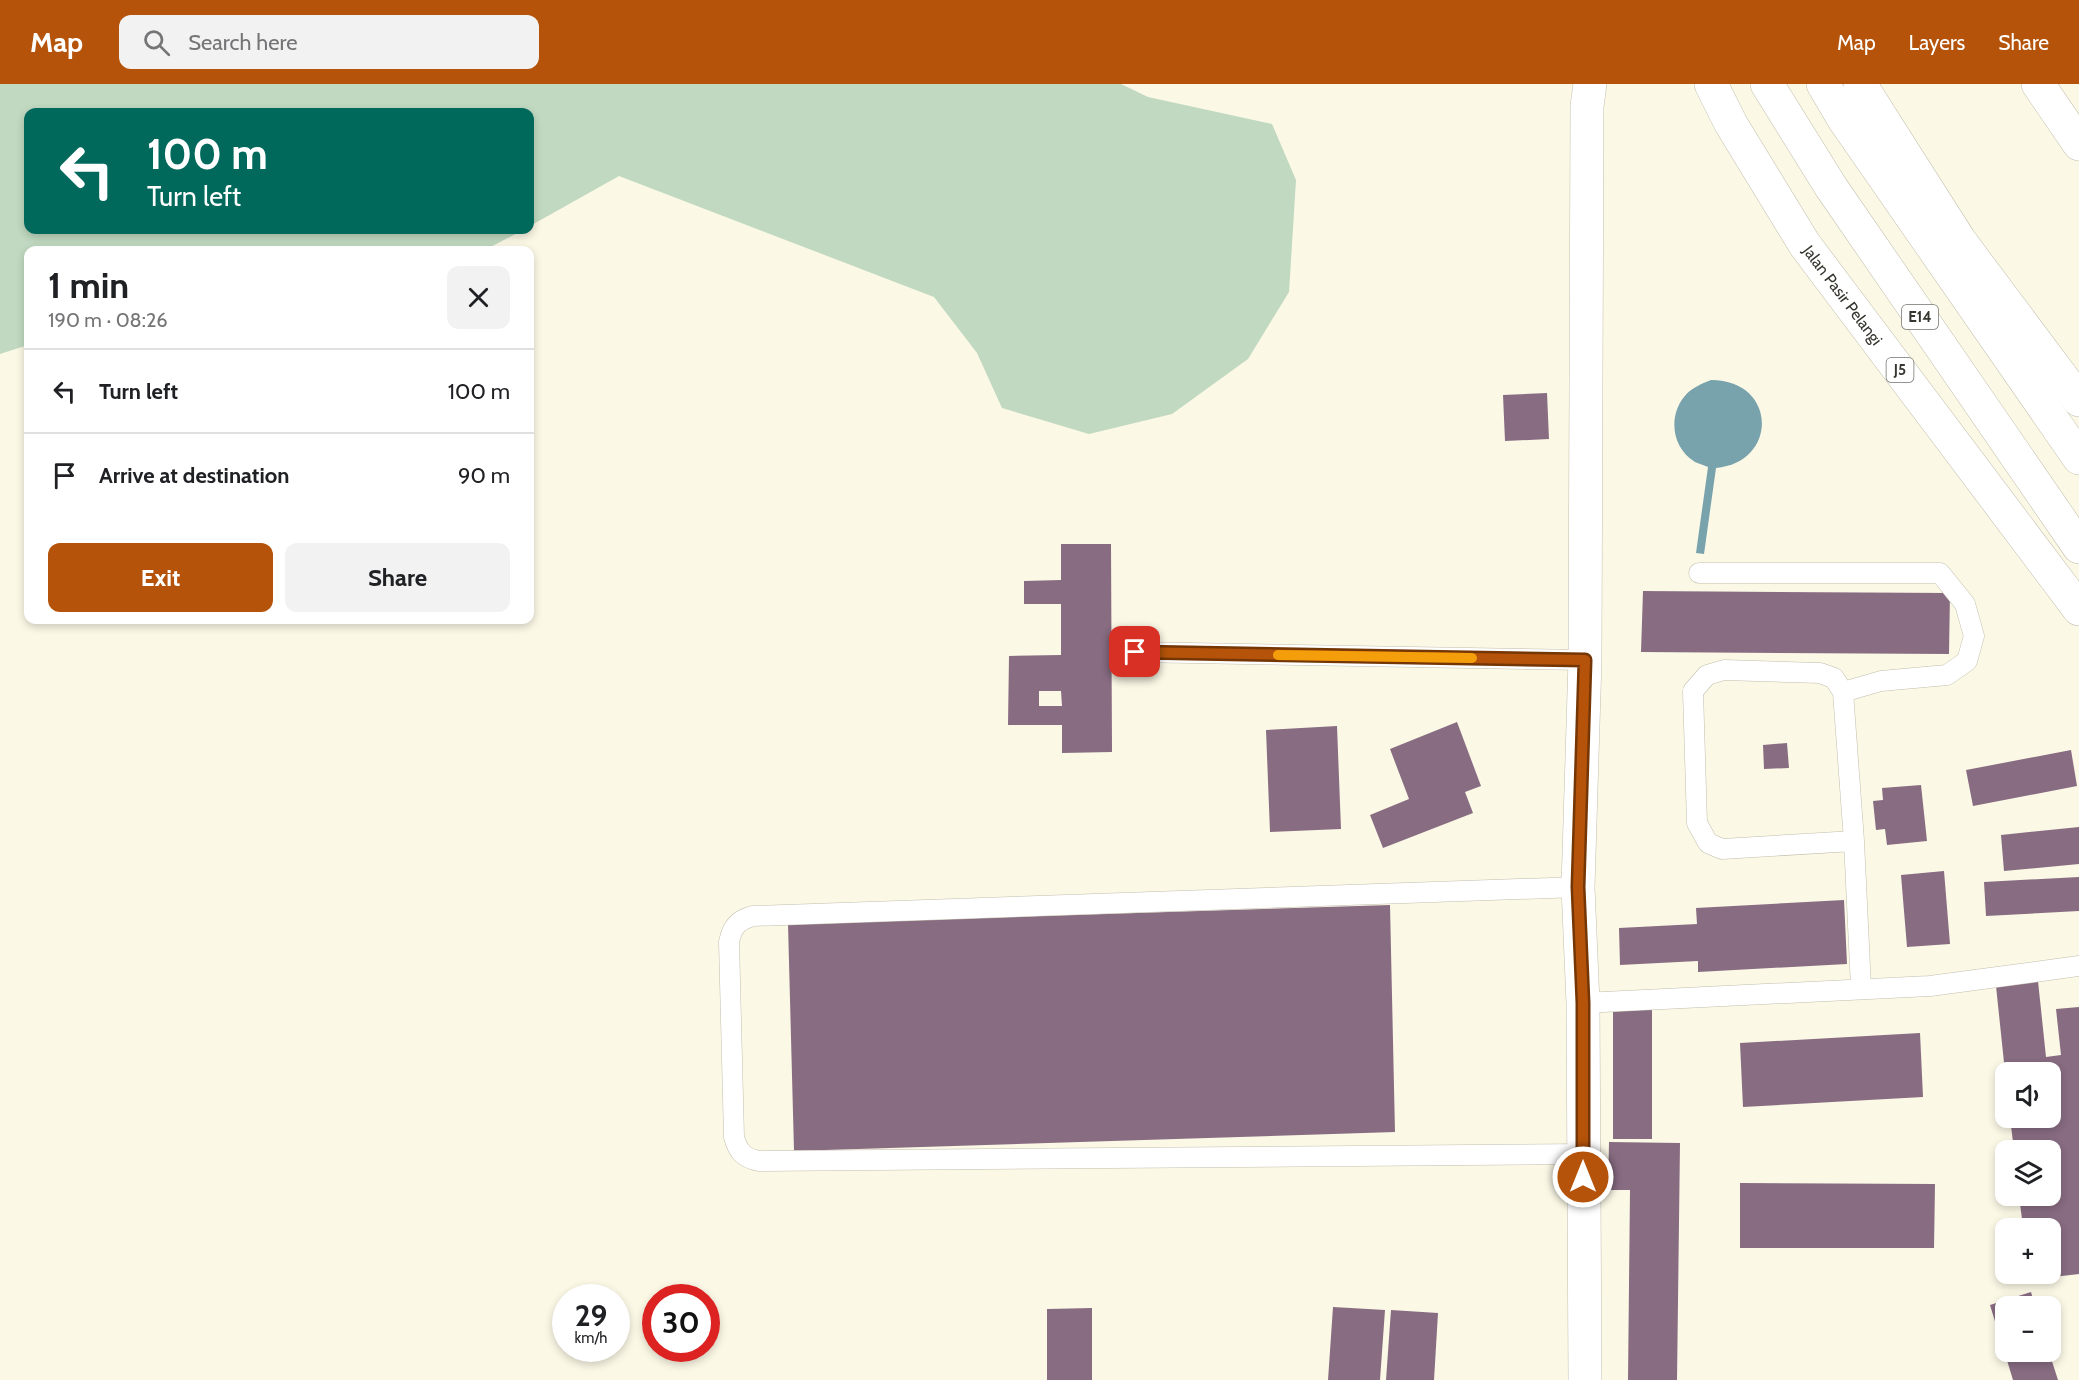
<!DOCTYPE html>
<html lang="en">
<head>
<meta charset="utf-8">
<style>
  :root { --surface:#fff; --page:#f2f2f2; --text:#202124; --muted:#757577; --line:#e0e0e0; --accent:#b45309 }
  body { margin:0; font-family:Cabin,sans-serif; background:var(--page); color:var(--text); height:100vh; display:flex; flex-direction:column; font-size:22px; white-space:nowrap }
  * { box-sizing:border-box; margin:0 }
  p { font-size:20px; color:var(--muted) }
  .icon { flex:none; width:33px; height:33px; fill:none; stroke:currentColor; stroke-width:2; stroke-linecap:round; stroke-linejoin:round }
  .map { position:relative; flex:1; overflow:hidden }
  .drawer { position:absolute; left:24px; top:162px; width:510px; height:378px; display:flex; flex-direction:column; background:var(--surface); border-radius:12px; box-shadow:0 3px 9px #0003 }
  .drawer>* { flex:none }
  .hud { position:absolute; left:24px; top:24px; width:510px; height:126px; border-radius:12px; box-shadow:0 3px 9px #0003; background:#00695c; color:#fff; overflow:hidden }
  .controls { position:absolute; left:1995px; top:978px; display:grid; gap:12px }
  .controls a { display:grid; place-items:center; width:66px; height:66px; border-radius:12px; background:var(--surface); box-shadow:0 3px 9px #0003; font-size:30px }
  .speed { position:absolute; left:552px; top:1200px; display:flex; gap:12px; font-size:30px; font-weight:700; text-align:center }
  .speed>* { display:grid; place-content:center; width:78px; height:78px; border-radius:50%; background:var(--surface); box-shadow:0 3px 9px #0003; line-height:1 }
  .speed small { font-size:15px; font-weight:400 }
  .speed .limit { border:9px solid #d22; background:#fff; color:#111 }
  .pin { position:absolute; display:grid; place-items:center; width:51px; height:51px; color:#fff; margin:-26px; border-radius:12px; box-shadow:0 3px 9px #0006 }
  .me { position:absolute; width:66px; margin:-33px; rotate:0deg; stroke-linejoin:round; filter:drop-shadow(0 0 4px #0008) }
  .turn { display:flex; align-items:center; gap:21px; height:126px; padding:0 24px; font-size:27px }
  .turn .icon { width:78px; height:78px; stroke-width:2.5 }
  .turn b { display:block; font-size:42px; line-height:51px }
  .round { display:grid; place-items:center; flex:none; width:63px; height:63px; border-radius:12px; background:var(--page) }
  .summary { display:flex; align-items:center; justify-content:space-between; height:102px; padding:0 24px }
  h1 { font-size:36px; font-weight:800; line-height:45px }
  .cta { display:flex; gap:12px; margin-top:auto; padding:12px 24px }
  .cta a { flex:1; height:69px; border-radius:12px; background:var(--accent); color:#fff; font-size:24px; font-weight:800; line-height:69px; text-align:center }
  .cta a+a { background:var(--page); color:var(--text) }
  ul { padding:0; list-style:none }
  li { display:flex; align-items:center; gap:18px; height:84px; padding:0 24px; border-top:2px solid var(--line) }
  li div { flex:1 }
  li b { display:block; font-size:22px }
  li em { font-style:normal }
  header { display:flex; align-items:center; gap:36px; box-sizing:border-box; height:84px; padding:0 30px; background:var(--accent); color:#fff }
  header strong { font-size:28px }
  nav { display:flex; gap:33px; margin-inline-start:auto; font-size:21px }
  .search { width:420px; height:54px; background:var(--page); display:flex; align-items:center; gap:15px; box-sizing:border-box; padding:0 21px; border-radius:12px; color:var(--muted); font-size:22px }
  .map>svg:first-child { display:block }
  .green { fill:#c0d9c0 }
  .water { fill:#78a2ac }
  .building { fill:#886c82; fill-rule:evenodd }
  .lines { fill:none; stroke-linecap:round; stroke-linejoin:round }
  .service-casing { stroke:#c2bead; stroke-width:21 }
  .minor-casing { stroke:#c2bead; stroke-width:34 }
  .primary-casing { stroke:#c2bead; stroke-width:34 }
  .motorway-casing { stroke:#c2bead; stroke-width:34 }
  .service { stroke:#fff; stroke-width:20 }
  .minor { stroke:#fff; stroke-width:33 }
  .primary { stroke:#fff; stroke-width:33 }
  .motorway { stroke:#fff; stroke-width:33 }
  .route-casing { stroke:#753606; stroke-width:15 }
  .route { stroke:#b45309; stroke-width:10 }
  .slow { stroke:#f59e0b; stroke-width:10 }
  .labels { text-anchor:middle; stroke-width:6; stroke-linejoin:round; paint-order:stroke }
  .shield { fill:#fff; stroke:#72726d; stroke-width:1.5 }
  .shield-label { font-size:15px; font-weight:bold; fill:#36352e }
  .street-label { font-size:16px; fill:#36352e; stroke:#fff }
</style>
</head>
<body>
<header>
<strong>Map</strong>
<div class="search"><svg class="icon" aria-label="search" viewBox="0 0 24 24"><circle cx="10" cy="10" r="6"/><path d="M15 15l6 6"/></svg>Search here</div>
<nav><a>Map</a><a>Layers</a><a>Share</a></nav>
</header>
<div class="map">
<svg width="2079" height="1296" viewBox="0 0 2079 1296">
  <rect width="100%" height="100%" fill="#fbf8e6"/>
  <path class="green" d="M0,0H1121L1148,13L1272,40L1296,96L1289,208L1248,275L1172,330L1089,350L1002,324L977,269L934,213L619,92L530,142V28H28V146H523L485,166H28V261L0,270Z"/>
  <path class="water" d="M1711,296C1778,296 1778,379 1716,384L1704,470L1696,469L1708,383C1704,381 1699,380 1695,378C1672,364 1668,333 1684,313C1691,304 1701,300 1711,296Z"/>
  <path class="building" d="M1547,309L1549,355L1505,357L1503,311Z
    M1061,460H1111L1112,668L1062,669V641H1008L1009,572L1061,571V520H1024V497L1061,496ZM1039,607H1061L1062,622H1039Z
    M1643,507L1950,509L1949,570L1641,568Z
    M1457,638L1481,702L1465,708L1473,729L1383,764L1370,731L1409,715L1390,665Z
    M1337,642L1341,745L1270,748L1266,646Z
    M1787,659L1789,684L1764,685L1763,661Z
    M2071,666L2077,702L1973,722L1966,686Z
    M1921,701L1927,757L1887,761L1885,745L1876,746L1873,717L1883,716L1882,704Z
    M2079,743V780L2004,787L2001,751Z
    M1944,787L1950,860L1907,863L1901,791Z
    M2079,793V827L1986,832L1984,798Z
    M1844,816L1847,880L1698,888V877L1620,881L1619,844L1697,840L1696,824Z
    M1390,821L1395,1048L794,1067L788,840Z
    M2038,897L2046,973L2061,971L2056,925L2079,923V1190L2036,1195V1190H2050V1144H2030L2029,1134L2022,1135L2019,1112H2050V1066H2014L2010,1034H2050V988H2005L1996,902Z
    M1652,921V1055H1613V922Z
    M1920,949L1923,1013L1743,1023L1740,959Z
    M1609,1058L1680,1059L1677,1296H1628L1630,1106H1608Z
    M1740,1099L1935,1100L1934,1164H1740Z
    M2031,1208L2035,1222H2006V1268H2049L2058,1296H2013L1990,1221Z
    M1333,1223L1385,1226L1380,1296H1328Z
    M1092,1224V1296H1047V1225Z
    M1391,1226L1438,1229L1434,1296H1386Z"/>
  <g class="lines">
    <g class="service-casing">
      <path id="service" d="M1699,489H1940L1965,520L1974,552L1967,577L1947,591L1881,597L1843,608
        M1135,568L1585,576
        M1854,757L1722,765L1708,759L1697,739L1693,607L1707,591L1724,586L1820,589L1834,594L1843,608L1854,757L1861,904
        M1578,803L753,832C738,836 732,843 729,858L734,1053C738,1068 744,1074 759,1077L1583,1070
        M1583,919L1930,902L2079,882"/>
    </g>
    <g class="minor-casing">
      <path id="minor" d="M2038,0L2079,60
        M1585,1296L1583,919L1578,803L1585,576L1587,22L1590,0"/>
    </g>
    <g class="primary-casing">
      <path id="primary" d="M1711,0L1731,40L1805,161L2079,525
        M1860,0L1960,157L2079,316"/>
    </g>
    <g class="motorway-casing">
      <path id="motorway" d="M1767,0L1831,103L2079,463
        M1823,0L1843,34L2079,374"/>
    </g>
    <use href="#service" class="service"/>
    <use href="#minor" class="minor"/>
    <use href="#primary" class="primary"/>
    <use href="#motorway" class="motorway"/>
  </g>
  <g class="lines">
    <g class="route-casing">
      <path id="route" d="M1135,568L1585,576L1578,803L1583,919V1093"/>
    </g>
    <use href="#route" class="route"/>
    <path class="slow" d="M1278,571L1472,574"/>
  </g>
  <g class="labels">
    <g class="shield">
      <rect x="1902" y="221" width="36" height="24" rx="4.5"/>
      <rect x="1886.5" y="274" width="27" height="24" rx="4.5"/>
    </g>
    <g class="shield-label">
      <text x="1920" y="238">E14</text>
      <text x="1900" y="291">J5</text>
    </g>
    <g class="street-label">
      <text transform="translate(1843 211) rotate(53)" y="6">Jalan Pasir Pelangi</text>
    </g>
  </g>
</svg>
<div class="controls">
<a><svg class="icon" aria-label="sound" viewBox="0 0 24 24"><path d="M4 9h4l5-4v14l-5-4H4zM17 9q2 3 0 6"/></svg></a>
<a><svg class="icon" aria-label="layers" viewBox="0 0 24 24"><path d="M12 4l9 5-9 5-9-5zM3 14l9 5 9-5"/></svg></a>
<a>+</a>
<a>−</a>
</div>
<div class="speed"><div>29<small>km/h</small></div><div class="limit">30</div></div>
<div class="pin" style="left:1135px;top:568px;background:#d93025"><svg class="icon" aria-label="arrive" viewBox="0 0 24 24"><path d="M6 21V4h12l-3 4 3 4H6"/></svg></div>
<svg class="me" style="left:1583px;top:1093px" viewBox="-20 -20 40 40"><circle r="17" fill="#b45309" stroke="#fff" stroke-width="3"/><path d="M0-11L8 9 0 5-8 9z" fill="#fff"/></svg>
<div class="hud">
<div class="turn"><svg class="icon" aria-label="left" viewBox="0 0 24 24"><path d="M17 20v-9H6M10 6l-5 5 5 5"/></svg><div><b>100 m</b>Turn left</div></div>
</div>
<section class="drawer">
<div class="summary"><div><h1>1 min</h1><p>190 m · 08:26</p></div><a class="round"><svg class="icon" aria-label="close" viewBox="0 0 24 24"><path d="M6 6l12 12M18 6L6 18"/></svg></a></div>
<ul>
<li><svg class="icon" aria-label="left" viewBox="0 0 24 24"><path d="M17 20v-9H6M10 6l-5 5 5 5"/></svg><div><b>Turn left</b></div><em>100 m</em></li>
<li><svg class="icon" aria-label="arrive" viewBox="0 0 24 24"><path d="M6 21V4h12l-3 4 3 4H6"/></svg><div><b>Arrive at destination</b></div><em>90 m</em></li>
</ul>
<div class="cta"><a>Exit</a><a>Share</a></div>
</section>
</div>
</body>
</html>
